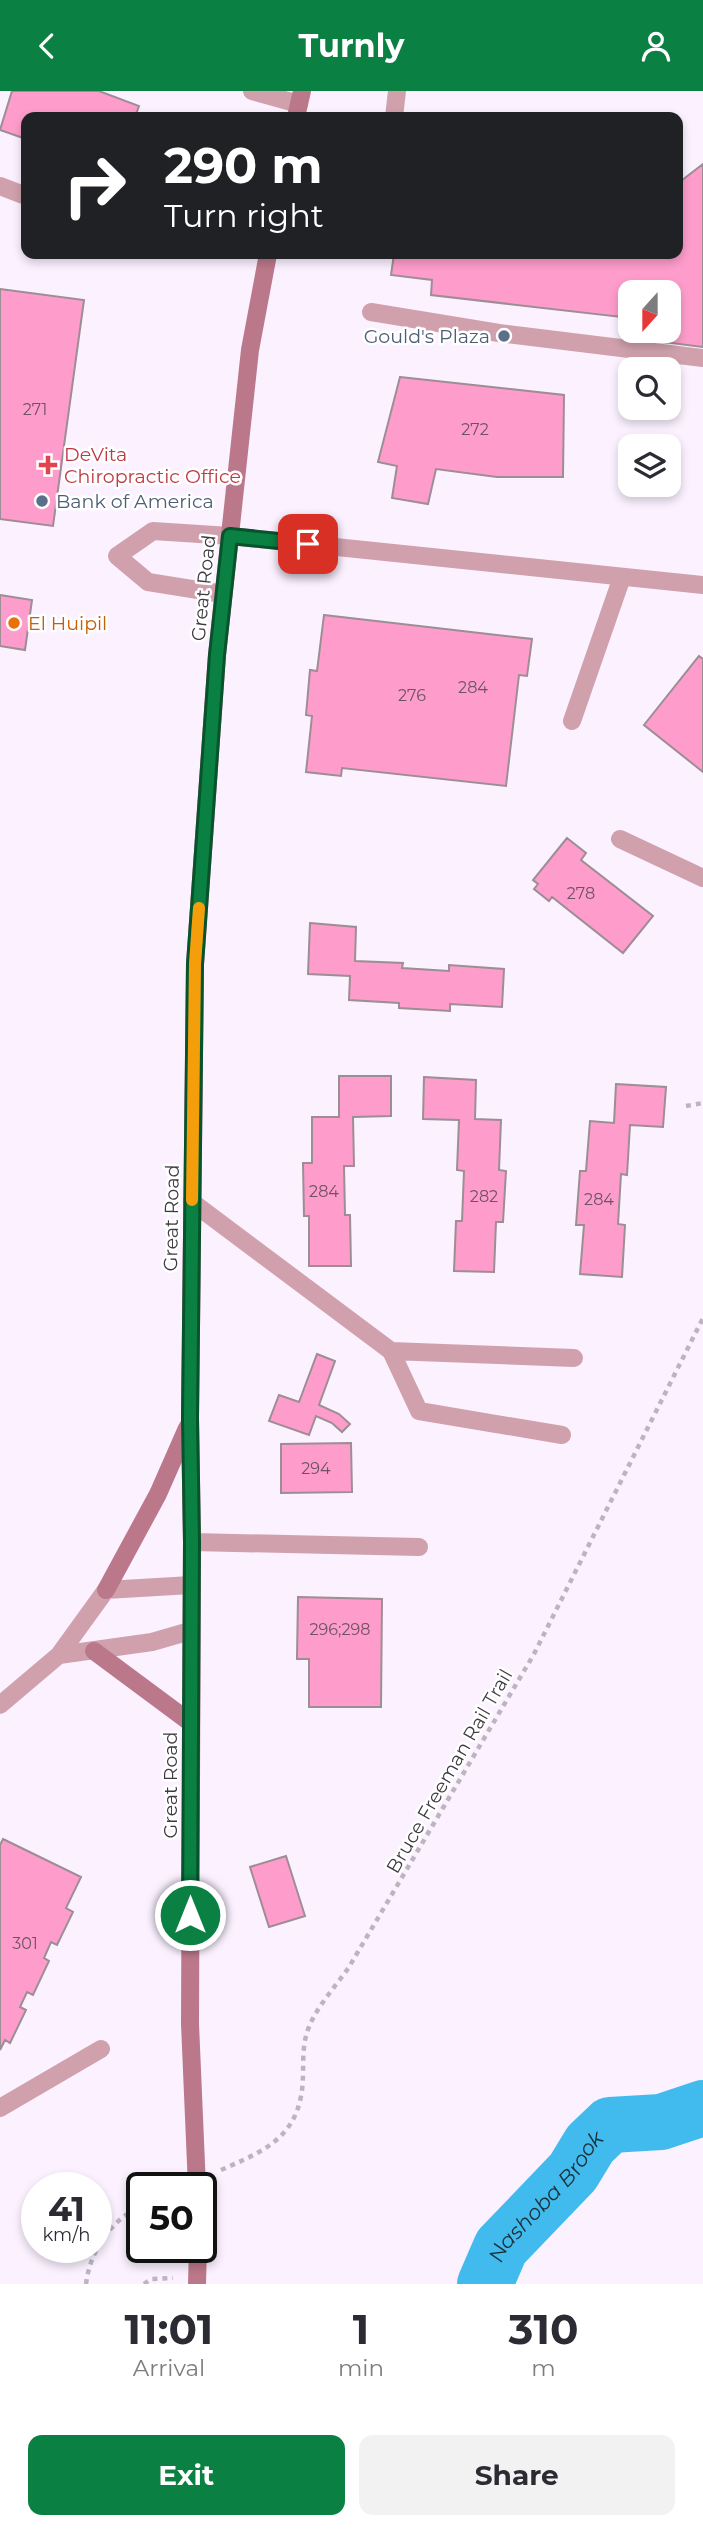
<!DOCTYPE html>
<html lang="en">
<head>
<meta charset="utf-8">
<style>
  :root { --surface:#fff; --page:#f2f2f3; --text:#2b2b33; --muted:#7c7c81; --accent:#0b8043 }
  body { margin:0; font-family:Montserrat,sans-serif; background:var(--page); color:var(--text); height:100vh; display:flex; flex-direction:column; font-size:26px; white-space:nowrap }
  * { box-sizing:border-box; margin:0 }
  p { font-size:23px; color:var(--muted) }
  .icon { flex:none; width:38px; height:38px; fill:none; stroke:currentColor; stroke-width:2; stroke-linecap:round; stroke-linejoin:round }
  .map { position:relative; height:2193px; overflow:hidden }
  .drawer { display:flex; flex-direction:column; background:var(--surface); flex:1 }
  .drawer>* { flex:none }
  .guide { position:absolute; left:21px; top:21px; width:662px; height:147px; border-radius:14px; box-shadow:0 4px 10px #0003; background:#202124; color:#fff; overflow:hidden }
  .needle { width:46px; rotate:201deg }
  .controls { position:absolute; left:618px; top:189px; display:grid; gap:14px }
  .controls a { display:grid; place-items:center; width:63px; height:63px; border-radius:14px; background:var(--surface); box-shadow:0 4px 10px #0003; font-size:35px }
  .speed { position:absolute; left:21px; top:2081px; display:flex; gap:14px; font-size:35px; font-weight:700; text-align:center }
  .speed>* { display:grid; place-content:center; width:91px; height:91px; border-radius:50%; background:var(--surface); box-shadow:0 4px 10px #0003; line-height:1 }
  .speed small { font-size:18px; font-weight:400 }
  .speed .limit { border:4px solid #111; border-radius:10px; background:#fff; color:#111 }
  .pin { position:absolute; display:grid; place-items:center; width:60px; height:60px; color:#fff; margin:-30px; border-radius:14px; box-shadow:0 4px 10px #0006 }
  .me { position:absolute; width:77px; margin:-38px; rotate:0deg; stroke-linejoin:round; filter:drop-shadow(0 0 5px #0008) }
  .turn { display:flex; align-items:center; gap:24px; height:147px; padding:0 28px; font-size:32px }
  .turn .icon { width:91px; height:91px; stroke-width:2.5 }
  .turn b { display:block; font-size:49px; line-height:60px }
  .eta { display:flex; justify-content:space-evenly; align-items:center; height:119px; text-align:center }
  .eta b { font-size:42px; font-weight:700; line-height:49px }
  .action { display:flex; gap:14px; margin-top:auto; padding:14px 28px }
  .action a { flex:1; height:80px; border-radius:14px; background:var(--accent); color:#fff; font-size:28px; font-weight:700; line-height:80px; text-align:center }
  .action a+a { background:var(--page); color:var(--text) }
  header { display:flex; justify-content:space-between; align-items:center; height:91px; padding:0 28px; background:var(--accent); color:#fff; font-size:32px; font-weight:700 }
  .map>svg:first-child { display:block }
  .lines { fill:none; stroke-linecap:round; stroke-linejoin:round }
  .river { stroke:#41bbee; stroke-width:56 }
  .building { fill:#fe9dcc; stroke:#9d8d94; stroke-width:2 }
  .path { stroke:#bcb4bf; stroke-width:4.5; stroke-dasharray:5 5; stroke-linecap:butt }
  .service { stroke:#d0a1ad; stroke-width:18 }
  .minor { stroke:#d0a1ad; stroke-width:18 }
  .secondary { stroke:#bb788a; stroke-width:18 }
  .route-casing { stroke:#07532c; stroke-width:18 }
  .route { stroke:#0b8043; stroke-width:12 }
  .slow { stroke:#f59e0b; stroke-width:12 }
  .service-dot { fill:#5c6f8a; stroke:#fff; stroke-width:2.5 }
  .health-dot { fill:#e0444e; stroke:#fff; stroke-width:2.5 }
  .food-dot { fill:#e8710a; stroke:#fff; stroke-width:2.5 }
  .labels { text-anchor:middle; stroke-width:5; stroke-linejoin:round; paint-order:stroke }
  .number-label { font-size:16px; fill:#6e5363 }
  .service-label { font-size:19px; fill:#4e5e75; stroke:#fff; text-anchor:end }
  .health-label { font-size:19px; fill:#be3a42; stroke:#fff; text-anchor:start }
  .street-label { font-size:19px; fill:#3e3a40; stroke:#fff }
  .food-label { font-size:19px; fill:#c56008; stroke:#fff; text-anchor:start }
  .water-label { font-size:21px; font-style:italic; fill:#1b2f39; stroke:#fff }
</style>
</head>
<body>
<header><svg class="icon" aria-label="back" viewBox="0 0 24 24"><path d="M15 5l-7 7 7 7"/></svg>Turnly<svg class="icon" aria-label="person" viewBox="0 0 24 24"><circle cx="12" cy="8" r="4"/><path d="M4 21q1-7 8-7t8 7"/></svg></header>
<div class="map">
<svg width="703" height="2193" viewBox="0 0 703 2193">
  <rect width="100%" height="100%" fill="#fbf1ff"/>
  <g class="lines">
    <path class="river" id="s1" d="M485,2193L501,2156L573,2081L590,2053L610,2034L661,2031L703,2017"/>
  </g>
  <path class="building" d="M12,0H99L139,15L135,26H26V48L0,39Z
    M703,73V256L647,249L648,240H668V201H630V227L431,204L432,189L391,184L394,163H677V93Z
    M0,198L84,209L53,435L0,428Z
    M400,286L564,304L563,386H497L436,378L428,413L392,407L397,375L378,371Z
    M0,504L32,509L25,559L0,555Z
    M324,524L532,548L527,585L519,584L506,695L342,677L341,685L306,681L312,625L306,624L310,579L317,580Z
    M699,565L703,568V681L644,634Z
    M567,747L586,762L581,769L653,825L623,862L552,806L549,810L534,798L538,793L533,789Z
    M310,832L356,836L355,870L403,872L402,877L449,880V874L504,878L502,916L450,913V920L399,917V912L349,909L350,885L308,883Z
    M339,985H391V1025L353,1026L354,1075H344L345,1124H350L351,1175H309V1125H304L303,1072H312V1026H339Z
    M424,986L476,989L475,1028L501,1029L499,1079L506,1080L503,1131H496L494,1181L454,1180L456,1130H462L464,1080L457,1079L459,1029L423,1028Z
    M616,993L666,996L663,1036L630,1034L627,1084L621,1083L618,1133L625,1134L622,1186L580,1183L584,1134H576L580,1080H586L590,1030L614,1032Z
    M317,1263L335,1270L319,1314L339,1323L350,1333L342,1341L332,1332L316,1325L309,1344L269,1330L279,1304L299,1311Z
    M351,1352L352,1401L281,1402V1353Z
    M298,1506L382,1508L381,1616H309V1568H297Z
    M3,1748L81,1786L66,1817L73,1821L57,1854L51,1851L44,1867L49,1870L33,1904L27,1901L20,1916L26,1919L10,1952L5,1949L0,1959V1754Z
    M286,1765L305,1825L269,1836L250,1776Z"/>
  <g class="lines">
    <path class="path" d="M686,1015L703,1012
      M221,2079C257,2063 293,2050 301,2005C305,1986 301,1964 306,1945C313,1919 334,1898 349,1876L534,1563L703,1227
      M86,2193C90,2160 111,2128 142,2115
      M144,2193L151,2188L173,2187"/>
    <path class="service" d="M394,26L397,0
      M0,95L26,105
      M371,221L499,242L703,267
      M223,503L148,491L117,465L153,440L230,445L703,494
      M572,630L622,486
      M620,748L703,787
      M192,1111L391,1260L419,1320L562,1344
      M391,1260L574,1267
      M192,1451L419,1456
      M0,2017L101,1958"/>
    <path class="minor" d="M252,0L299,13
      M59,1564L152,1551L190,1540
      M0,1614L59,1564L106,1499L191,1494"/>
    <path class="secondary" d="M296,26L302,0
      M106,1499L158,1403L187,1337
      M94,1560L191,1632
      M197,2096L190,1933L192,1451L190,1327L195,873L217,564L250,259L268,163
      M197,2193L198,2156"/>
  </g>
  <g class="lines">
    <g class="route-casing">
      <path id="route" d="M190,1824L192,1451L190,1327L195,873L217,564L230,445L308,453"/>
    </g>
    <use href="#route" class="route"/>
    <path class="slow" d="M192,1109L195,873L199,817"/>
  </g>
  <g class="service-dot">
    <circle cx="504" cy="245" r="7"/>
    <circle cx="42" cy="410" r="7"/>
  </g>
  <path class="health-dot" d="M44.5 363.5h7v7h7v7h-7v7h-7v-7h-7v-7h7z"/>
  <circle class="food-dot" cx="14" cy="532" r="7"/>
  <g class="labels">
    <g class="number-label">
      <text x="35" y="324">271</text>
      <text x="475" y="344">272</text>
      <text x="473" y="602">284</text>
      <text x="412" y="610">276</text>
      <text x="581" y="808">278</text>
      <text x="324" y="1106">284</text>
      <text x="484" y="1111">282</text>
      <text x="599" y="1114">284</text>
      <text x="316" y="1383">294</text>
      <text x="340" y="1544">296;298</text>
      <text x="25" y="1858">301</text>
    </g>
    <g class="service-label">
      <text x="490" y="252">Gould's Plaza</text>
      <text x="56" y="417" text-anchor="start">Bank of America</text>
    </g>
    <g class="health-label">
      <text x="64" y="370">DeVita<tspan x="64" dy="22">Chiropractic Office</tspan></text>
    </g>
    <g class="street-label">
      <text transform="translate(203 497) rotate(-84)" y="7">Great Road</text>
      <text transform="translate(171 1127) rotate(-89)" y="7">Great Road</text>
      <text transform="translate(449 1680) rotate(-60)" y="7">Bruce Freeman Rail Trail</text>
      <text transform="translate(170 1694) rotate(-90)" y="7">Great Road</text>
    </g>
    <g class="food-label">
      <text x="28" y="539">El Huipil</text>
    </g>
    <g class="water-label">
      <text dy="7" stroke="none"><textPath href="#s1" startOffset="108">Nashoba Brook</textPath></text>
    </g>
  </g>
</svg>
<div class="controls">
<a><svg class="needle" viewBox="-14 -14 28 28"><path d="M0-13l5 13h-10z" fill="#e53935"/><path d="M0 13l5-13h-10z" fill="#7c7c81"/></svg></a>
<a><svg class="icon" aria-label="search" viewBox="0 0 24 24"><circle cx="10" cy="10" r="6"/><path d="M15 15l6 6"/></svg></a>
<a><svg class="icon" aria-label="layers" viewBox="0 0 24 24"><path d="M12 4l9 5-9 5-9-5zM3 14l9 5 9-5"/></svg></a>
</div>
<div class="speed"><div>41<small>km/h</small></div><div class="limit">50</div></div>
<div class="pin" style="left:308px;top:453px;background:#d93025"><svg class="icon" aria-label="arrive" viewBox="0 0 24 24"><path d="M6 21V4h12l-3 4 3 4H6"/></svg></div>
<svg class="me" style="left:190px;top:1824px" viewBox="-20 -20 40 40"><circle r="17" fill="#0b8043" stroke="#fff" stroke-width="3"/><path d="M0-11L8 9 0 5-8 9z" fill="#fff"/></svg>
<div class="guide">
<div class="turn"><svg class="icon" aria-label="right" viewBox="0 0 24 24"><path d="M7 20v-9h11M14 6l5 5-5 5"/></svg><div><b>290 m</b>Turn right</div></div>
</div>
</div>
<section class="drawer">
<div class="eta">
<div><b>11:01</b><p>Arrival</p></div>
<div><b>1</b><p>min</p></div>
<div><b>310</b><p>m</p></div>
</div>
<div class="action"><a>Exit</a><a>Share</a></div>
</section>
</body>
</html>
